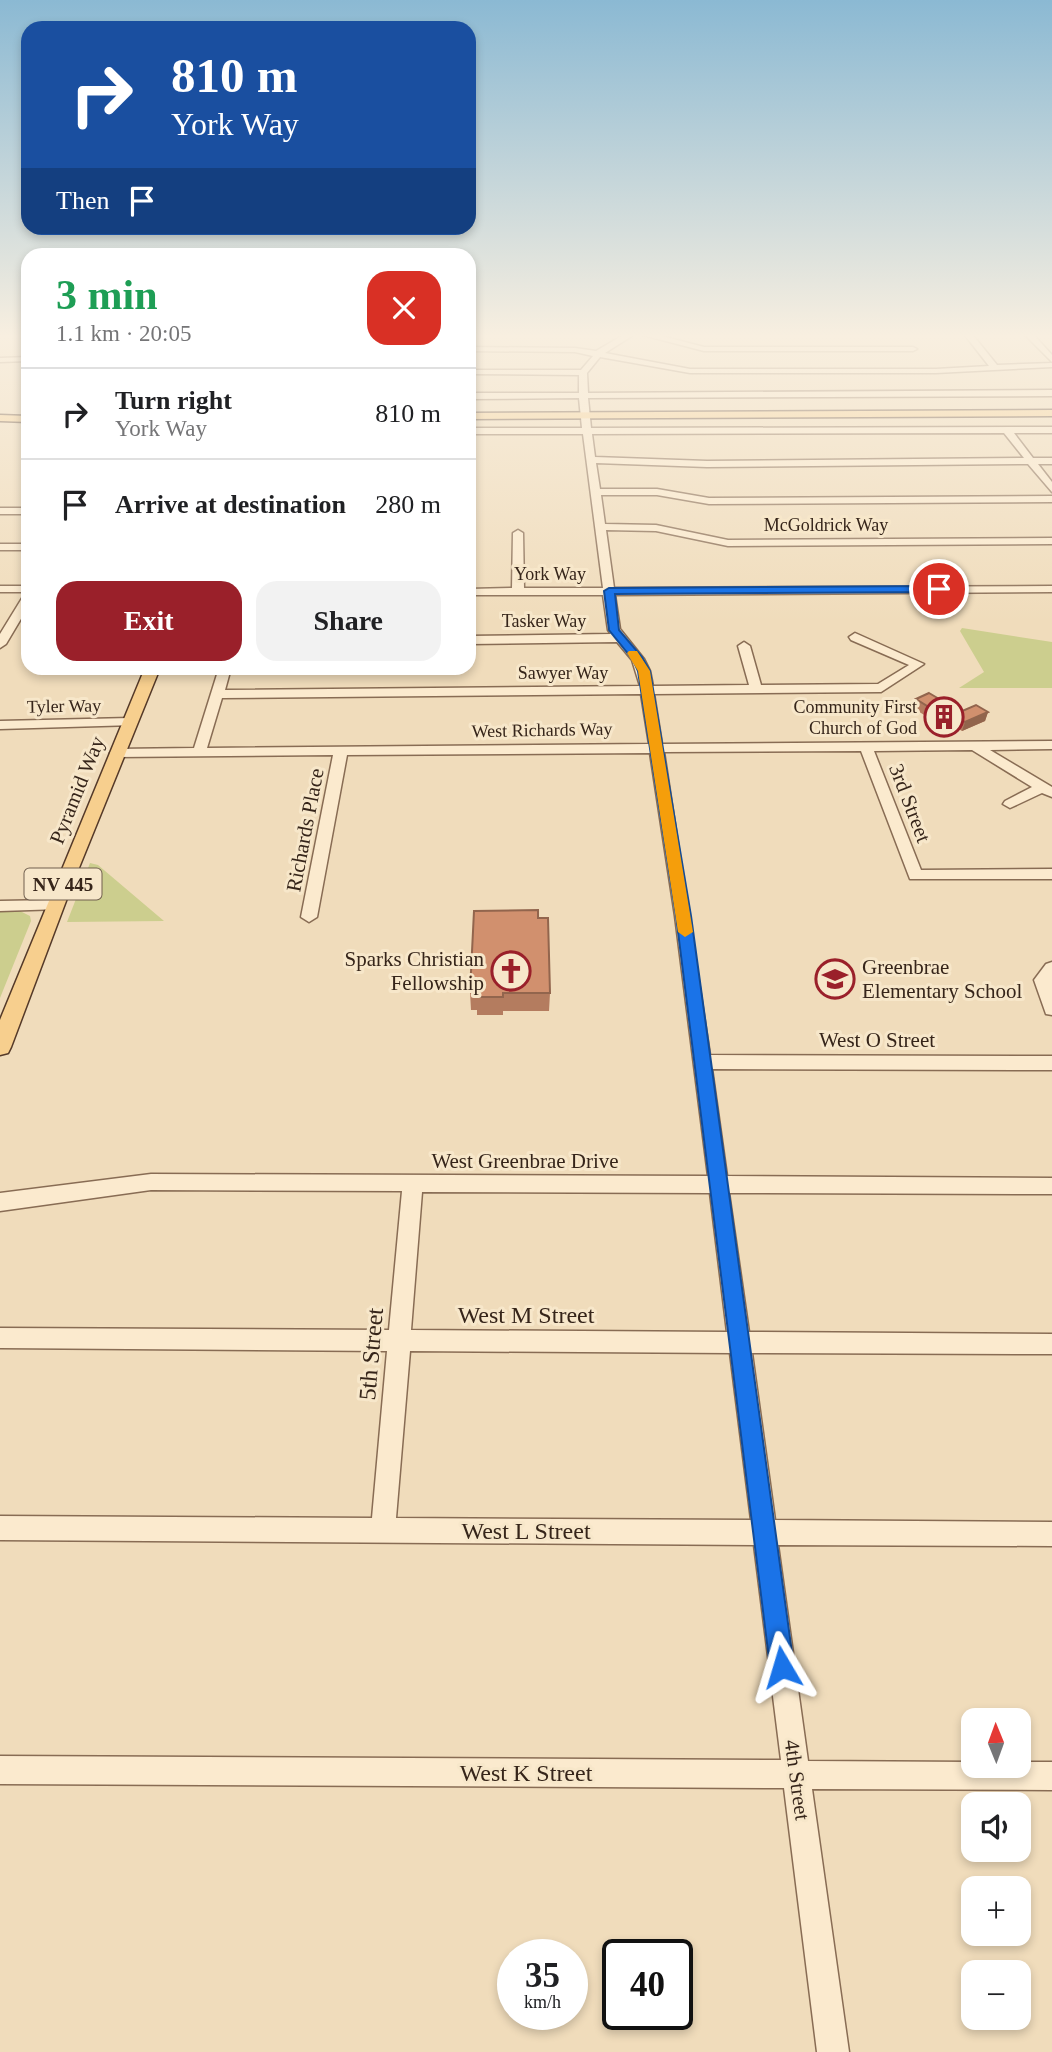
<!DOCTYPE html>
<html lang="en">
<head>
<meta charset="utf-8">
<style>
  :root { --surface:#fff; --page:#f2f2f2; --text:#202124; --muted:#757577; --line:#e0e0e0; --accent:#9a202a }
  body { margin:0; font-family:Georgia,serif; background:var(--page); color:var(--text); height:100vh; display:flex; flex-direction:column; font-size:26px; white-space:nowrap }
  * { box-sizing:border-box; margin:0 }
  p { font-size:23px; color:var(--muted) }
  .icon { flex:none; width:38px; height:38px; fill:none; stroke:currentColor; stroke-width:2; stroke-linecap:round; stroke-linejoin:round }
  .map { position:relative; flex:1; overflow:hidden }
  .panel { position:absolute; left:21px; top:248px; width:455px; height:427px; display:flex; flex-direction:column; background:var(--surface); border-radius:21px; box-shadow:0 4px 10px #0003 }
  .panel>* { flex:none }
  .banner { position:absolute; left:21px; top:21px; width:455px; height:214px; border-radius:21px; box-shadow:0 4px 10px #0003; background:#1a4fa0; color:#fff; overflow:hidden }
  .needle { width:46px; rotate:359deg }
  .controls { position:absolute; left:961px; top:1708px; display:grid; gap:14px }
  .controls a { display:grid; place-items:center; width:70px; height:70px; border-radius:14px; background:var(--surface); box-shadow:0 4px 10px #0003; font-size:35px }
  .speed { position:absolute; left:497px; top:1939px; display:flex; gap:14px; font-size:35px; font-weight:700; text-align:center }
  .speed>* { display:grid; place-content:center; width:91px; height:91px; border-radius:50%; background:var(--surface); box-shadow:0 4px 10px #0003; line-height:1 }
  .speed small { font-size:18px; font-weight:400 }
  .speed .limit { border:4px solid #111; border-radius:10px; background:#fff; color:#111 }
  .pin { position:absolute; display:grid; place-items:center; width:60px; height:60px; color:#fff; margin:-30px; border:4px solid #fff; border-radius:50%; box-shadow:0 2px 7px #0007 }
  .me { position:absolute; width:77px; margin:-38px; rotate:353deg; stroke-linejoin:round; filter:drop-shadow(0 0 5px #0008) }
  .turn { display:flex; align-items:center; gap:24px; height:147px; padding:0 35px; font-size:32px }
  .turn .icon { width:91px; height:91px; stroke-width:2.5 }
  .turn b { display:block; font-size:49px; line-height:60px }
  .then { display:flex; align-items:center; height:66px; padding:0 35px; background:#0003; gap:14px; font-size:26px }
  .round { display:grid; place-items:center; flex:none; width:74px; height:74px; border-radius:21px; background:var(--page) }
  .headline { display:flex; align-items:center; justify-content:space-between; height:119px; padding:0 35px }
  h1 { font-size:42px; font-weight:700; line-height:52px; color:#1e9e55 }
  .primary-button { display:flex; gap:14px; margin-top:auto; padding:14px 35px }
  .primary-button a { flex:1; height:80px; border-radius:21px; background:var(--accent); color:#fff; font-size:28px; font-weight:700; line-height:80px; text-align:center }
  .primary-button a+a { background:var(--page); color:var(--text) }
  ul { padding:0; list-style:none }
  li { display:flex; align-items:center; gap:21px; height:91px; padding:0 35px; border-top:2px solid var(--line) }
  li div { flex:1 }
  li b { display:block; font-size:26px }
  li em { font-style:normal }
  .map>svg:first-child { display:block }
  .green { fill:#ccce8e }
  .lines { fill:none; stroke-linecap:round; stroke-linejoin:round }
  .minor-casing { stroke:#886c54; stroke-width:3 }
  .major-casing { stroke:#553a29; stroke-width:3 }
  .minor { fill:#fbeace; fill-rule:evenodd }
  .major { fill:#f7cf8e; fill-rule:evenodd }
  .wall { fill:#b47c5f }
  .shaded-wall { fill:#92654d }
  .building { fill:#d1906e; stroke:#92654d; stroke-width:2 }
  .route { fill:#1a73e8; stroke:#114b97; stroke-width:2 }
  .slow { fill:#f59e0b }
  .labels { text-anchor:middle; stroke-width:6; stroke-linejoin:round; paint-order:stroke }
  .far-street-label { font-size:18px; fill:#36251a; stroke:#f7e7ca }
  .far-poi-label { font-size:18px; fill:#36251a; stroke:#f7e7ca; text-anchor:end }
  .shield { fill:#f7e7ca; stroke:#705f4f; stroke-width:2 }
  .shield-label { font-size:19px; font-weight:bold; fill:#36251a }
  .street-label { font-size:21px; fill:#36251a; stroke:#f7e7ca }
  .poi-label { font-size:21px; fill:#36251a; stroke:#f7e7ca; text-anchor:end }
  .near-street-label { font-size:24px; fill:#36251a; stroke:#f7e7ca }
</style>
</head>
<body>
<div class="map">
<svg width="1052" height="2052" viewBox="0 0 1052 2052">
  <rect width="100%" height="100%" fill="#f0dcbb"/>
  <path class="green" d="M962,628L1052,642V688H959L984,672L960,631Z
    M90,863L98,865L164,921L67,922Z
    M0,912L20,911L30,916L31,921L0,998Z"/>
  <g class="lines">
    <g class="minor-casing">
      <path id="minor" d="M625,334H635L605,353L690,369H936L989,366L964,334H972L997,365L1052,363V367L936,373H690L600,357L587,373L588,393L1052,390V396L588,398L591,428L1052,427V433H1014L1033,458H1052V464H1038L1052,482V492L1028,464L707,467L596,463L600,489H657L709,498L1052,496V502L709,504L657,495H601L605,524L656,525L728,540L1052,538V544L728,546L656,531L606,530L614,588L1052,586V592L615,595L620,629L644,659L650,671L653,686L749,685L738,646L744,642L750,646L761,685L878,684L909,665L851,640L849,637L855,633L924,664L881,692L654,694L662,744L1052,741V749L990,750L1052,787V797L1042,793L1010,808L1003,804L1005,801L1032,787L972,750L874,751L921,870L1052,869V879H910L861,751L664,752L710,1055L1052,1056V1070L712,1069L727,1176L1052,1178V1194L729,1193L749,1332L1052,1334V1354L752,1353L775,1520L1052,1522V1546L778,1545L808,1761L973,1762V1766H1018V1762H1052V1790L812,1789L849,2052H817L784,1788L0,1784V1756L781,1760L754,1545L0,1540V1516L372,1518L387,1351L0,1348V1328L389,1330L402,1191L151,1190L0,1211V1193L151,1174L708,1176L675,916L650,753L347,755L317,917L309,922L301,917L333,755L117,757L110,753L117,749L194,748L219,668H231L225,690L640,686L632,660L617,642L469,644V636L611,634L608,630L603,595H469V589L512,588L513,533L518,530L523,533L524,588H603L583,434H469V428H582L579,398L469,399V393H579V375L469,374V370H581L593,356L575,352L469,351V347L575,348L596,351ZM1004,433L1024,458L707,461L595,457L592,434ZM641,694L649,744L207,748L222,698ZM422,1192L710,1193L727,1332L411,1330ZM410,1351L730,1353L751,1520L396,1518Z
        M639,334H654L704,347H913L917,349L913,351H704Z
        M1024,334H1033L1052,355V362Z
        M28,357V361L0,362V358Z
        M0,508H28V514H0Z
        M0,544H28V550H0Z
        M0,586H28V592H0Z
        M28,594V607L6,644L0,648V634L24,595Z
        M130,718L135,719V725L0,729V721Z
        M55,900L63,905L61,909L0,911V901Z
        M1052,962V1015L1046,1014L1034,980L1046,964Z"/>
    </g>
    <g class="major-casing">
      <path id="major" d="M1052,410V416L469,419V413Z
        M0,415L28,416V422L0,421Z
        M145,668H160L72,885L11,1047L8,1053L0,1055V1020Z"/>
    </g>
    <use href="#minor" class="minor"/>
    <use href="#major" class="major"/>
  </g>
  <path class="wall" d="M916,699L946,703L943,712L929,718L913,708Z
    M988,712L985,721L962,731L950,724L953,715Z
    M538,918L550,993L549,1011H503V1015H477V1010H471L470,992Z"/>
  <path class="shaded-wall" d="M946,703L943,712L929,718L932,709Z
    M988,712L985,721L962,731L965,722Z"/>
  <path class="building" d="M929,693L946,703L932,709L916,699Z
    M976,705L988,712L965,722L953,715Z
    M538,910V918H548L550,993H503V997H476L477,992H470L474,911Z"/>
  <linearGradient id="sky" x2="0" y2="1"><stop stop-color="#8bb9d3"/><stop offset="0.54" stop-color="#f8efe0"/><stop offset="1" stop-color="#f8efe0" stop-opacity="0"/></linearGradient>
  <rect width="1052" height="622" fill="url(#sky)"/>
  <path class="route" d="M939,586L944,589L942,592L615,594L619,630L642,657L650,671L691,916L794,1667L790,1675L782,1679L773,1675L770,1667L676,916L638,671L633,660L609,630L604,591L609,588Z"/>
  <path class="slow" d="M629,651H637L650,671L693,932L685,937L678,932L638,671L627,653Z"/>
  <defs>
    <g id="building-ring" transform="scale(2.0125)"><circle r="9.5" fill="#f7e7ca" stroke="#9a202a" stroke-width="1.5"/><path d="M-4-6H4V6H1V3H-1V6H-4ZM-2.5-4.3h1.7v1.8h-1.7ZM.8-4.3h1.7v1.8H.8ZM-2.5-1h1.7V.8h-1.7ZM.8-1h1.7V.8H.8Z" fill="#9a202a"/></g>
    <g id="church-ring" transform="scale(2.0125)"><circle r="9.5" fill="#f7e7ca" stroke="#9a202a" stroke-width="1.5"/><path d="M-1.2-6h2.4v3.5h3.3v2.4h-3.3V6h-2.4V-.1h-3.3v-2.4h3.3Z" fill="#9a202a"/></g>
    <g id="school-ring" transform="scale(2.0125)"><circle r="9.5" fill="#f7e7ca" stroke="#9a202a" stroke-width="1.5"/><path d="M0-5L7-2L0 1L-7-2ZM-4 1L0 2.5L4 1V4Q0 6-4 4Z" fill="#9a202a"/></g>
  </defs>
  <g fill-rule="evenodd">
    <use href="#building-ring" x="944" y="717"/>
    <use href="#church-ring" x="511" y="971"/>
    <use href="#school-ring" x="835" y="979"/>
  </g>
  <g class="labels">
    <g class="far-street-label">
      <text x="826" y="531">McGoldrick Way</text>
      <text x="550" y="580">York Way</text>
      <text x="544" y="627">Tasker Way</text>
      <text x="563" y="679">Sawyer Way</text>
      <text transform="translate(64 706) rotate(-1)" y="6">Tyler Way</text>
      <text transform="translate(542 730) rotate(-1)" y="6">West Richards Way</text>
    </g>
    <g class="far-poi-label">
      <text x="917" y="713">Community First<tspan x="917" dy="21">Church of God</tspan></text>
    </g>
    <rect class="shield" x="24.5" y="868.5" width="77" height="31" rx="5"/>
    <g class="shield-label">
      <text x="63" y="891">NV 445</text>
    </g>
    <g class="street-label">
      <text transform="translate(77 790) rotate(-68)" y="7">Pyramid Way</text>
      <text transform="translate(910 803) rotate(69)" y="7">3rd Street</text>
      <text transform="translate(305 830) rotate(-79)" y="7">Richards Place</text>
      <text x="877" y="1047">West O Street</text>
      <text x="525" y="1168">West Greenbrae Drive</text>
      <text transform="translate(797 1780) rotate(82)" y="7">4th Street</text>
    </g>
    <g class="poi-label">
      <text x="484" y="966">Sparks Christian<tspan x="484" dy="24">Fellowship</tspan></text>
      <text x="862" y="974" text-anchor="start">Greenbrae<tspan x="862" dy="24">Elementary School</tspan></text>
    </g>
    <g class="near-street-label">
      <text x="526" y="1323">West M Street</text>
      <text transform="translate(371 1354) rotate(-85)" y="8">5th Street</text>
      <text x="526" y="1539">West L Street</text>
      <text x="526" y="1781">West K Street</text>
    </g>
  </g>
</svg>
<div class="controls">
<a><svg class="needle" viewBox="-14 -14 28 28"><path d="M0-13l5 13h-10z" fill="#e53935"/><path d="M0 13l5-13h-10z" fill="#757577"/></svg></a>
<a><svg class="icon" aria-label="sound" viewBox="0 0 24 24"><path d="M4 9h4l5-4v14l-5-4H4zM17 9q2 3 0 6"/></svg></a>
<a>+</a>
<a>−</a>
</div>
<div class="speed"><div>35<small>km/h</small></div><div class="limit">40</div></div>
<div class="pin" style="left:939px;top:589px;background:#d93025"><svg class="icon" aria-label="arrive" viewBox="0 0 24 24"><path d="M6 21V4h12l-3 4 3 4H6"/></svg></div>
<svg class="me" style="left:782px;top:1667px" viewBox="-20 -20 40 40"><path d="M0-17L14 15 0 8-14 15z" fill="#1a73e8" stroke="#fff" stroke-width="4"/></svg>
<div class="banner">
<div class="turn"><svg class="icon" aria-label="right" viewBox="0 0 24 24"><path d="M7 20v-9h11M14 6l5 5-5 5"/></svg><div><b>810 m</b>York Way</div></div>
<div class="then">Then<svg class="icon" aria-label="arrive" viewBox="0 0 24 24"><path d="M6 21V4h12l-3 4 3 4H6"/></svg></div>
</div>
<section class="panel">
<div class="headline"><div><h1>3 min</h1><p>1.1 km · 20:05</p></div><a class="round" style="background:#d93025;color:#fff"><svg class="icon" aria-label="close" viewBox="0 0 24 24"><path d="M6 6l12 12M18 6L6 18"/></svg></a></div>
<ul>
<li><svg class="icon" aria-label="right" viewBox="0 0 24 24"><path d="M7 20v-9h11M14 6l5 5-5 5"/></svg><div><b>Turn right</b><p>York Way</p></div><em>810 m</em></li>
<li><svg class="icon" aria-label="arrive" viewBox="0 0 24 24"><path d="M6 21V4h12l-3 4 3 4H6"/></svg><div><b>Arrive at destination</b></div><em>280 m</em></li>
</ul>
<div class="primary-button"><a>Exit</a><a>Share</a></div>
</section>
</div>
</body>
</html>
